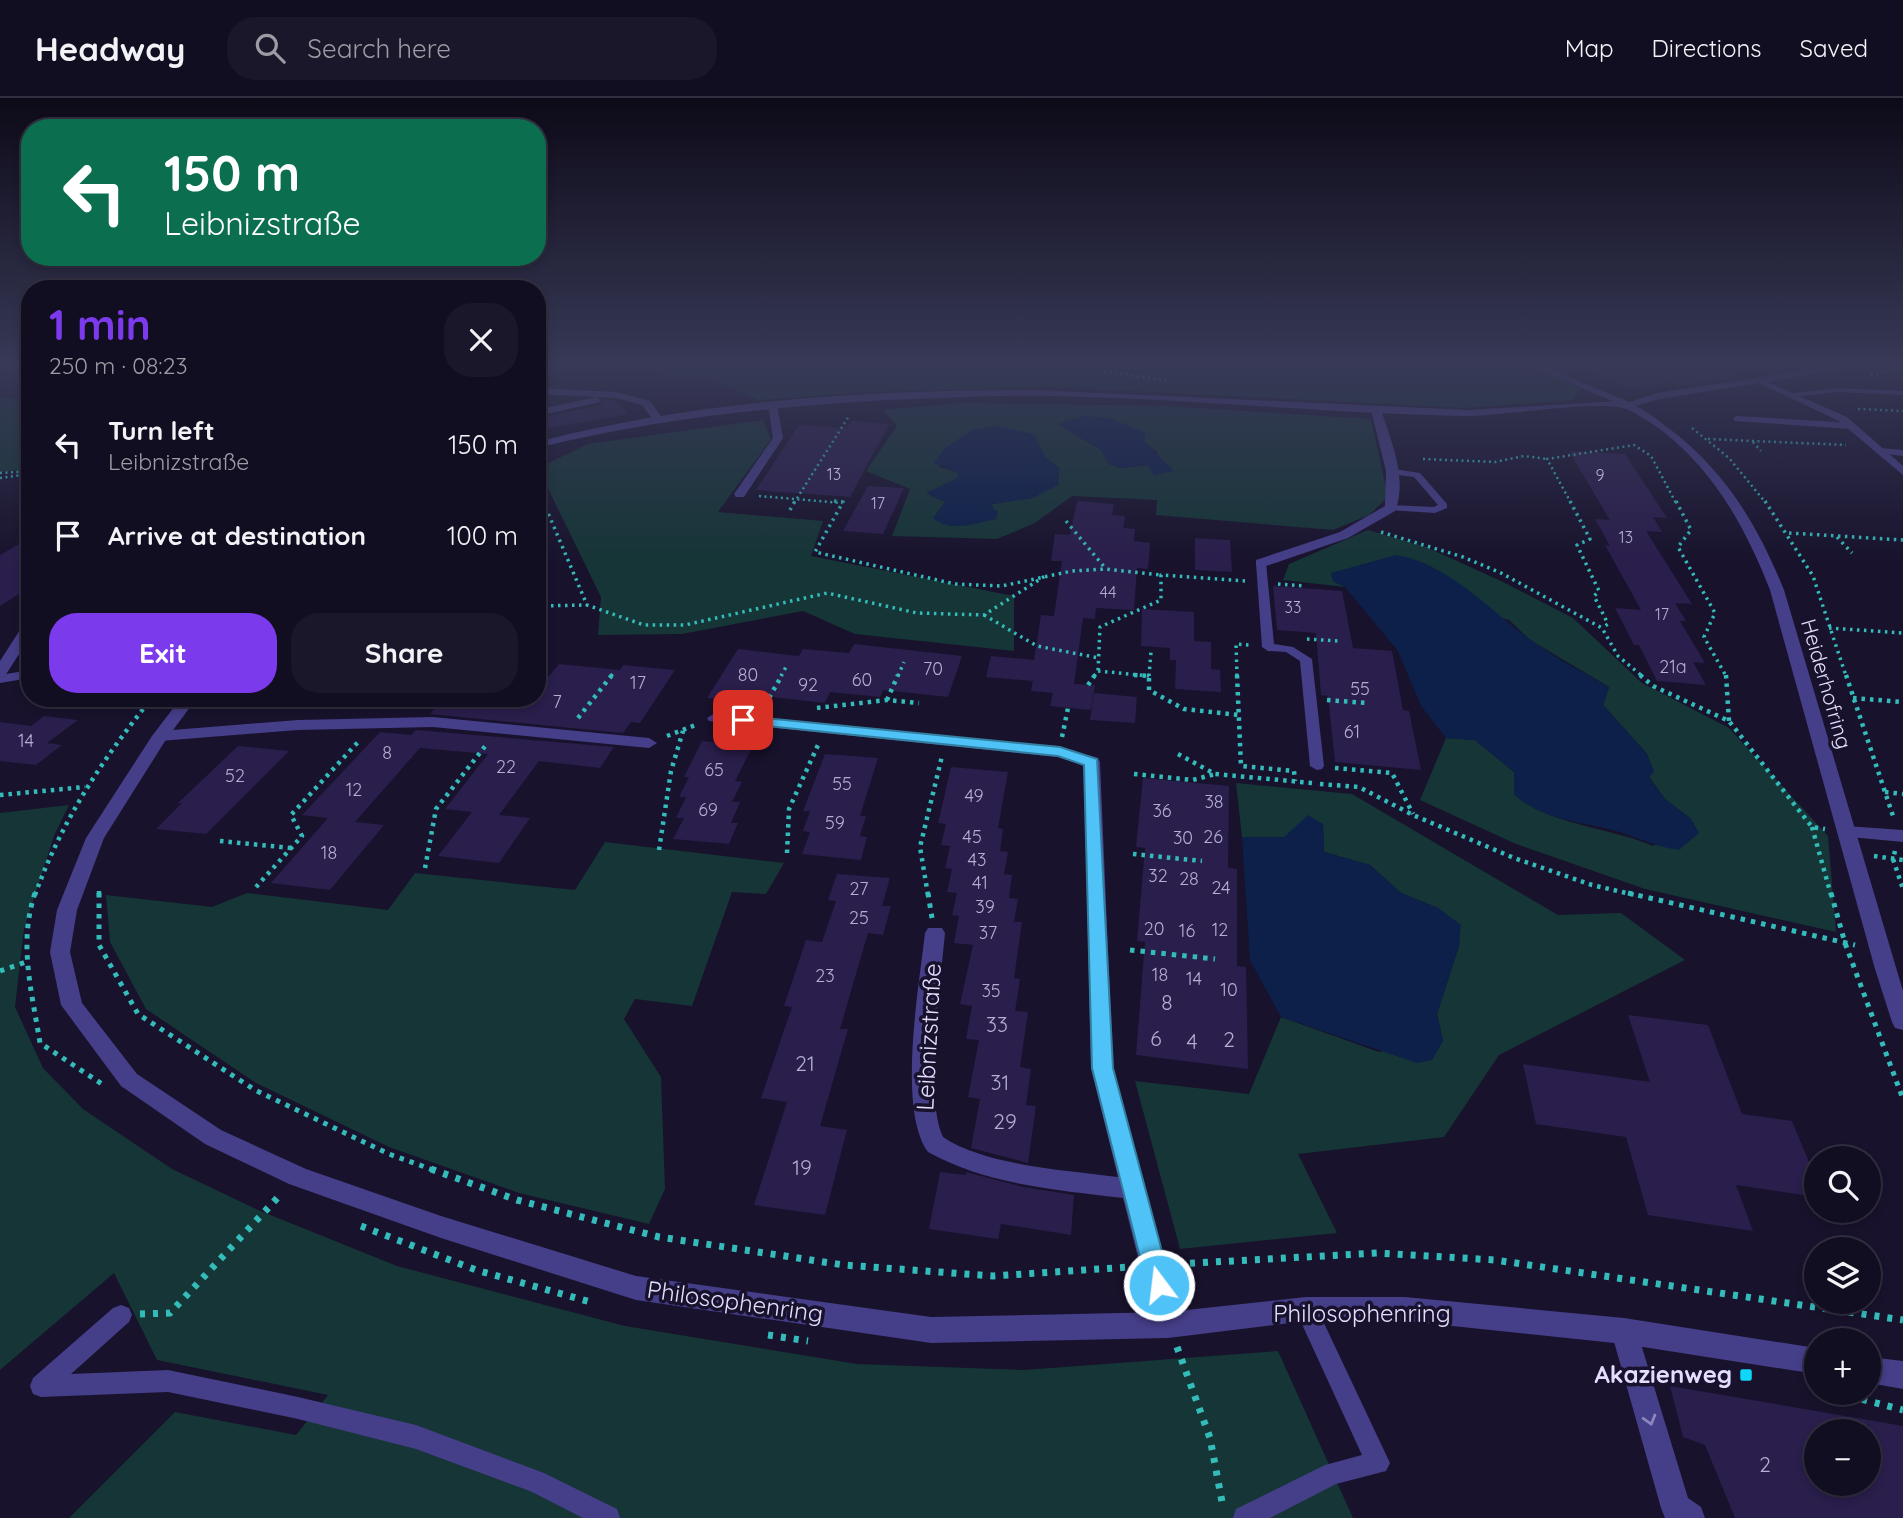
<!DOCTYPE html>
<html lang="en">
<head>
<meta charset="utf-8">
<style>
  :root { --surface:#120e21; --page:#1b172a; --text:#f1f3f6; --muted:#9c9ca5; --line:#312e3f; --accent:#7c3aed }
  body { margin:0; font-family:Quicksand,sans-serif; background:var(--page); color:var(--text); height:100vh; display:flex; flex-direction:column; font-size:26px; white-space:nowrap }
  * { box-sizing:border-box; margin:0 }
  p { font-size:23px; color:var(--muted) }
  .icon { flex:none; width:38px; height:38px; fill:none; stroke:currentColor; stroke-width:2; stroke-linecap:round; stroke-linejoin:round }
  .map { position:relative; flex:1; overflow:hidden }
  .panel { position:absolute; left:21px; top:182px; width:525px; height:427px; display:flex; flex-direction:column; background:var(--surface); border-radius:28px; box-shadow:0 4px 10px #0003,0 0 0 2px var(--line) }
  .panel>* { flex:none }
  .top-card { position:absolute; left:21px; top:21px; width:525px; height:147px; border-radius:28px; box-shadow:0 4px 10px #0003,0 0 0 2px var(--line); background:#0b6e4f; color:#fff; overflow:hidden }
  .controls { position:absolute; left:1804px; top:1048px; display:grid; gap:14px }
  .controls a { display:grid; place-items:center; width:77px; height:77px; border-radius:50%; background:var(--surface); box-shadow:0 4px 10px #0003,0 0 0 2px var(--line); font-size:35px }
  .pin { position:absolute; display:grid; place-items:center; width:60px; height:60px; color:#fff; margin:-30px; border-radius:14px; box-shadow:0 4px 10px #0006 }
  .me { position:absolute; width:77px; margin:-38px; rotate:345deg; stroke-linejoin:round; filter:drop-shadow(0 0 5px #0008) }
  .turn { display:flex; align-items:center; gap:24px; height:147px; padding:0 28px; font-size:32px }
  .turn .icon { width:91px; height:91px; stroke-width:2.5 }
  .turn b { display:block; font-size:49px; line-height:60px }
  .round { display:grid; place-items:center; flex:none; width:74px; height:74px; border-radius:28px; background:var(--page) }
  .headline { display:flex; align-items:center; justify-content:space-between; height:119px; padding:0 28px }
  h1 { font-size:42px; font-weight:700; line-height:52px; color:var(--accent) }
  .cta { display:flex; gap:14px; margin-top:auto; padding:14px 28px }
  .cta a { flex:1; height:80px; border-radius:28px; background:var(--accent); color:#fff; font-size:28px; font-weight:700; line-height:80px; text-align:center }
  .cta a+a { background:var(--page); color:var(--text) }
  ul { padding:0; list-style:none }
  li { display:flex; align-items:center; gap:21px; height:91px; padding:0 28px }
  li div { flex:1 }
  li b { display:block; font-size:26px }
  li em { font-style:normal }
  header { display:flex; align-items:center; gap:42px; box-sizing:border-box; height:98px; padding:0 35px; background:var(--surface); border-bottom:2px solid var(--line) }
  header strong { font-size:33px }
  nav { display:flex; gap:38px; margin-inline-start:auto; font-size:24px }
  .search { width:490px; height:63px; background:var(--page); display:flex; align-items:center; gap:18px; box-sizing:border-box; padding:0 24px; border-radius:28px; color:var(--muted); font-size:26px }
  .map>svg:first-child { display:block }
  .green { fill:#153536; fill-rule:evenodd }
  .water { fill:#0c204a }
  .building { fill:#2a1e4c }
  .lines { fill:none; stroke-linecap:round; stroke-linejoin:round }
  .path-far4 { stroke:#34bcbb; stroke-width:2.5; stroke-dasharray:2 3.5; stroke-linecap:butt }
  .path-far3 { stroke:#34bcbb; stroke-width:3.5; stroke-dasharray:2.5 4.5; stroke-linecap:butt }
  .path-far2 { stroke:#34bcbb; stroke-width:4.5; stroke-dasharray:3.5 5; stroke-linecap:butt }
  .path-far1 { stroke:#34bcbb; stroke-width:5; stroke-dasharray:4.5 6; stroke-linecap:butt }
  .path { stroke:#34bcbb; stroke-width:7; stroke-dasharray:5 8; stroke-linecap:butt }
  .service { fill:#453e89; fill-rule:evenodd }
  .minor { fill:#453e89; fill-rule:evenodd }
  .tertiary { fill:#453e89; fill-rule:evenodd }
  .oneway { stroke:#8c86be }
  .route { fill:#4fc3f7; stroke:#337fa1; stroke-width:2 }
  .poi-dot { fill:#0ed7fa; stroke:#18122c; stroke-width:2.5 }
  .labels { text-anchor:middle; stroke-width:7; stroke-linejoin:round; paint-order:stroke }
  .far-number-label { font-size:16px; fill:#b5add2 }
  .number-label { font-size:18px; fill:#b5add2 }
  .street-label { font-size:21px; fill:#e3ddfe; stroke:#18122c }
  .near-number-label { font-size:21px; fill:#b5add2 }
  .near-street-label { font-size:24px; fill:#e3ddfe; stroke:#18122c }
  .near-poi-label { font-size:24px; font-weight:bold; fill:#e3ddfe; stroke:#18122c; text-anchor:end }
</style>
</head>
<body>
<header>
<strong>Headway</strong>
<div class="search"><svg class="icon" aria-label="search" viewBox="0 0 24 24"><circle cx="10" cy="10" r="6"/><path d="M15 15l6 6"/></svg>Search here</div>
<nav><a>Map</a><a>Directions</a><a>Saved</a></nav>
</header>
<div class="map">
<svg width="1903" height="1420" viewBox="0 0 1903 1420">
  <rect width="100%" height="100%" fill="#18122c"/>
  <path class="green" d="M649,267H1525L1580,290L1573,302L1464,310L1057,289L867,294L759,302L706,279L665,280Z
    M0,299L30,304V371L0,374Z
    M960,305L1165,308L1371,321L1388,399L1369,417L1333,432L1156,417L1157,402L1072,398L1035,425L997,441L892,438L910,391L866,373L897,328L883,312ZM1083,318L1109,320L1145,335L1144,344L1158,355L1148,367L1121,370L1109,366L1101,352L1058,326ZM998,328L1035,343L1045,359L1059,370L1058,387L1032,400L992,406L996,421L950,428L934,420L945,404L927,395L958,380V374L939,369L972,332Z
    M763,322L771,341L718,414L823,423L811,458L1014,498V553L855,536L803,513L682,536L598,537L601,499L538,370L588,346Z
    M1368,432L1426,449L1501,483L1573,520L1642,585L1729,630L1828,738L1836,834L1645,791L1516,746L1420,702L1446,640L1475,642L1514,674V696C1545,726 1612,730 1653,748L1691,721L1665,701L1649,679L1647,656L1603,607L1609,589L1530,542L1509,522L1333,483L1345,489L1283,482L1289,466Z
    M1236,685L1352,696L1558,817L1621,815L1685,862L1499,957L1444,1039L1298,1056L1337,1135L1180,1151L1135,983L1249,996L1281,919L1379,954L1443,943L1437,916L1459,848L1438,810L1401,795L1370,767L1324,754L1323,726L1284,739H1242Z
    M69,707L54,738L24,831L15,909L43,970L83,1011L172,1071L258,1112L397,1168L625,1228L857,1266L1024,1272L1278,1253L1353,1420H69L175,1314L296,1337L328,1297L157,1262L114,1175L0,1272V715Z
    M605,744L784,765L766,796L732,794L692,908L635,901L624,921L661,979L665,1091L649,1126L519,1095L389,1049L256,985L146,911L110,844L106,797L212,809L247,795L388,812L415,775L575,792Z"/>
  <path class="water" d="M1083,318L1109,320L1146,335L1144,344L1174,373L1154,377L1148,367L1122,370L1109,366L1101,352L1057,326Z
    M998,328L1034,336L1045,359L1059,370L1058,387L1032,400L992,406L991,409L998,414L996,421C976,425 950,435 933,420L945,404L926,395L957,380L958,375L934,365L945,350L972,332Z
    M1396,457C1448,465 1490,513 1531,542C1555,560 1583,574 1609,589L1603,607L1647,656L1654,673L1649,680L1665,701L1691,721L1699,735L1679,752C1659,749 1645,743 1626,736C1589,723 1544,725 1514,696V674L1475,642L1446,640L1421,608L1398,553L1345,489L1333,483L1331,475Z
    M1308,717L1323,726L1324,754L1370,767L1401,795L1438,810L1461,827L1459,848L1437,916L1443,943L1432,962L1417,965L1281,919L1250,862L1242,739H1284Z"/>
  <path class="building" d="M1576,267H1737L1738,280L1679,288L1670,285L1630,291Z
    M603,302L616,303L628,316L537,332V323L544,319L601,307Z
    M851,323L889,326L850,399L756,392L799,327L847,330Z
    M1569,353L1625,356L1667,420L1653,419L1662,434L1646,433L1692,506L1675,505L1686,523H1680L1705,565L1693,564L1706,587L1657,583L1639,547H1634L1615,510L1641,512L1605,447L1610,448L1595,421L1610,422Z
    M868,388L904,390L883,436L843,433Z
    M1077,403L1114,406L1112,417L1125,418L1123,430L1135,431L1134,443L1150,445L1148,471L1137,470L1134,512L1096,510L1095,521L1083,520L1074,586L1095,587L1091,612L1050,608L1053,595L1031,593L1033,583L986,579L991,558L1034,562L1041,517L1054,518L1062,463H1051L1055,436L1070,437Z
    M30,440V489L0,508V457Z
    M1195,440L1230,442L1232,474L1195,472Z
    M1273,488L1342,493L1353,550L1392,553L1403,612L1409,613L1421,672L1335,664L1328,598L1321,597L1316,535L1277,532Z
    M1142,511L1194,514V543L1211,544V571L1220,572L1221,594L1175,591L1176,562H1170V550L1141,548Z
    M854,546L962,558L948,599L883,592L880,599L830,594L825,605L763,598L759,605L707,600L738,551L799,558L803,551L849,555Z
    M559,566L620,572L623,567L675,572L640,625L631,624L623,635L430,616L444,600H537V592Z
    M1094,595L1137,599L1135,625L1090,622Z
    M44,618L78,622L47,645L62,647L36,667L0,663V624L31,628Z
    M416,632L614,649L600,670L539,663L499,717L530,720L499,765L438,758L472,714L445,711L488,656L420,650L355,724L384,727L330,792L271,785L328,720L302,717L380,634L411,637Z
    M702,643L753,648L735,683L742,684L732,704H740L731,725H738L729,746L673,741L684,720H676L686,699H679L689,679H684Z
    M238,648L289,653L206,736L156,731L182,705H178Z
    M825,656L878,660L860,718H866L860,738L867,739L861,762L802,756L810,734L803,733L810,713H803Z
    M951,669L1008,674L998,730L1003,731L1000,753L1008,754L1004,776L1012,777L1009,800L1018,801L1014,824H1022L1014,880L1020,881L1015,913L1028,914L1020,969L1031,971L1026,1007L1036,1008L1028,1065L971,1050L980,1001L968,999L979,942L966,941L972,908L960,906L973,847L954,845L959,818L952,817L957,795L947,794L952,771L945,770L950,748L941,747L946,726L938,725Z
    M1143,680L1229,688L1228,770L1237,771V868L1246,869L1248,971L1136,957L1145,844L1137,843L1145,750L1136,749Z
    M837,776L890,780L882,808H891L883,837L868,835L840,931H848L820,1028L847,1032L825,1117L754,1107L787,1004L761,1000L792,909L784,908L806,842L822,844L836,803L828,802Z
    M1628,917L1708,927L1742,1016L1792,1023L1816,1081V1099L1736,1087L1753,1133L1648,1117L1626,1039L1536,1026L1523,966L1650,984Z
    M940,1074L966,1077V1074L1023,1089L1074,1097L1071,1137L1001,1126L998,1141L929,1131Z
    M1670,1288L1869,1322L1868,1334H1816V1386H1869V1322L1903,1328V1420H1735L1705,1347L1683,1339Z"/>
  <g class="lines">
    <path class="path-far4" d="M1106,267L1105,273L1169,283
      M1871,277L1903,269
      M1858,311L1903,313
      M1692,330L1729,360L1766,405
      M1708,341L1846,347
      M1753,344L1761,353
      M1423,361L1495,364L1524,358L1547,361
      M0,375L30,373
      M0,380L30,376
      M537,389L544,405
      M759,398L842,405
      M794,405L849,318
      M1571,405L1547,361L1634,347L1651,358L1676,405"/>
    <path class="path-far3" d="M543,403L587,507L644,527H685L827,495L917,515L984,517L1045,478
      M834,403L843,404L815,454L955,486L1002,488L1072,473L1106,471L1161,477
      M1570,403L1590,441L1577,447L1599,493L1594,498L1608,526L1602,530
      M1676,403L1691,432L1678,449L1715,515L1704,539L1726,578
      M1765,403L1813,478L1846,578
      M790,412L795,403
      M1066,423L1106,471
      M1381,434L1463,459L1501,475L1602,530L1618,558L1642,578
      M1789,435L1903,442
      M1837,439L1852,455
      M1278,486L1305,488
      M537,508L587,507
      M984,517L1037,548L1099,560
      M1829,530L1903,535
      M1307,541L1338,543
      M1098,573L1149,578
      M611,578L614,574
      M781,578L786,569
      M898,578L904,564
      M1094,578L1098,573L1100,529L1161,502V477L1245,483
      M1149,578L1151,554
      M1237,578L1236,546L1250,547"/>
    <path class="path-far2" d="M1134,577L1149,578V592L1184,611L1239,617
      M1237,577L1241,668L1294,673L1295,683
      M1640,577L1653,588L1729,623L1812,729L1825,731
      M1726,577L1729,623
      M1846,577L1893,718
      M1088,587L1095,577
      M1853,600L1903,604
      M887,602L898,577
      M1327,602L1367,605
      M765,607L782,577
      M318,609L327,600
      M817,610L887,602L919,605
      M578,620L612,577
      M667,638L698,626
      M1062,639L1068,610
      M1178,656L1215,676L1312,685
      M1335,670L1392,675L1413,716
      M1134,676L1193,682L1215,676
      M1320,686L1359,689L1413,717L1514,760L1592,787L1635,797
      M1885,694L1903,696
      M0,697L85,689
      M1812,729L1831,797
      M220,743L291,750
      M659,752L671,673L683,633
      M1895,753L1893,761L1903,791
      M787,755L789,711L818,647
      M1133,756L1202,763
      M1874,758L1903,762
      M425,770L436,711L486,647
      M256,789L302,738L291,717L359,643
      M99,793V797
      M35,797C61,724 103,660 152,600
      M928,797L920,749L942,658"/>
    <path class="path-far1" d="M35,795C18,846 32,894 40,945L102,986
      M99,795V847L138,916L255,992L389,1056L436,1073
      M928,795L932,820
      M1628,795L1855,847
      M1831,795L1845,845L1903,1001
      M1130,852L1215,861
      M0,873L26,864"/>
    <path class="path" d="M431,1071L517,1102L659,1139L844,1167L993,1178L1130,1169
      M361,1128L476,1172L594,1205
      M1177,1166L1378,1155L1495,1162L1903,1222
      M140,1216L170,1215L282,1095
      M768,1237L808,1243
      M1177,1249L1210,1340L1223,1409
      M1837,1295L1903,1312"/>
    <path class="service" d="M1838,290L1903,293V297L1838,294L1794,299L1790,297L1794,295Z
      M1737,318L1852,325L1856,328L1852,331L1734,323V319Z
      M1880,350L1903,352V358L1877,355L1876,353Z
      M1394,371L1420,375L1447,406V410L1435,415L1388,412L1386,410L1391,407L1434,409L1438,407L1414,379L1391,376L1389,374Z
      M1261,462L1266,465L1274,546L1293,549L1312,561L1324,668L1322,671L1317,672L1310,668L1300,563L1286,554L1268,553L1262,549L1256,465Z
      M30,572V580L0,585V577Z
      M1306,1201L1314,1204L1390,1365L1386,1373L1336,1386L1270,1420H1233L1236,1411L1325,1367L1362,1357L1295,1211L1298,1204Z
      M121,1207L129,1210L132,1217L129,1224L71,1276L168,1272L298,1299L416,1327L544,1375L617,1411L620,1420H583L530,1393L416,1351L298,1321L168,1294L41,1299L33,1296L30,1288L33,1280L113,1210Z"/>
    <path class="minor" d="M1527,267H1540L1629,304L1657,295L1841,267H1864L1767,284L1847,319L1903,368V377L1839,323L1759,285L1659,301L1629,310Z
      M537,290L616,294L650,303L662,320L653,322L642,307L616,300L596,299L601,302L600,304L537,318V312L596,299L537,296Z
      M768,305L777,307L783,340L744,399H736L734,396L773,340Z
      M1376,309L1381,312C1391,342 1408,382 1395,413L1348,440L1266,468H1256V462L1340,434L1385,408L1386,373L1371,312Z
      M30,523V539L5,578L0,580V563L25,524Z
      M715,615L1060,649L1098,660L1100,664L1113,970L1181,1227L1177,1236L1168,1240L1159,1236L1155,1227L1123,1100C1058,1092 987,1087 928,1054C897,1012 919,888 925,835L928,830H942L945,835C941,880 924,1001 943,1039C986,1068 1067,1072 1118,1079L1091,970L1084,667L1058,659L709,623L707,620Z
      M433,619L649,640L657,645L649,650L433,629L298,632L160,643L152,638L160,633L298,622Z
      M1846,728L1903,732V744L1840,738L1837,734L1840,730Z
      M1624,1220L1634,1224L1637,1233L1688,1400L1701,1409L1705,1420H1665L1661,1410L1611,1233L1614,1224Z"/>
    <path class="tertiary" d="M1036,292L1469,312L1620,303C1640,307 1655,320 1671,332C1726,374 1758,428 1784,492L1903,893V932L1895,930L1892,924L1875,871L1770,492C1742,420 1701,349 1629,312C1606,300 1496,319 1463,318C1327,315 1191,301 1055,298C999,297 944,300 888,302C769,309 653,321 537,350V344C699,302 869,292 1036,292Z
      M181,600H197L167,640L104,740L77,812L70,854L82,905L137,976L221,1032L306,1071L441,1118L636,1178L931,1219L1168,1214L1306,1199H1405L1624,1220L1816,1250V1276L1624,1246L1405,1223H1306L1168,1240L931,1245L636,1202L441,1140L289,1086L205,1046L121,988L61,907L50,854L57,812L86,740L152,638Z
      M1869,1259L1903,1263V1291L1869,1285Z"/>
  </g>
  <defs><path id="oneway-chevron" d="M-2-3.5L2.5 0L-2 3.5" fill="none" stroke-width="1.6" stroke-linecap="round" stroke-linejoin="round" transform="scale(1.75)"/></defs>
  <use class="oneway" href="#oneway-chevron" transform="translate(1650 1322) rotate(74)"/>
  <linearGradient id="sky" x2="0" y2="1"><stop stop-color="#0d0a18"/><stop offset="0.57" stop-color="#373956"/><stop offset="1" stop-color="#373956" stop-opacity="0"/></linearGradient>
  <rect width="1903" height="466" fill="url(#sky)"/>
  <path class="route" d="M743,618L1060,649L1097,661L1113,970L1171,1187L1167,1195L1159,1198L1150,1195L1147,1187L1092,970L1084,667L1058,658L738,625L736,622Z"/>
  <rect class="poi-dot" x="1739" y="1270" width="14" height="14" rx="3.5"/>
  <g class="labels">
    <g class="far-number-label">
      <text x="834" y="382">13</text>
      <text x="1600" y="383">9</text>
      <text x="878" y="411">17</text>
      <text x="1626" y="445">13</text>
      <text x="1108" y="500">44</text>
      <text x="1293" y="515">33</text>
      <text x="1662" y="522">17</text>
    </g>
    <g class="number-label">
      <text x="1673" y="575">21a</text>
      <text x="933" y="577">70</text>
      <text x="748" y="583">80</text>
      <text x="862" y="588">60</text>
      <text x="638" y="591">17</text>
      <text x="808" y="593">92</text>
      <text x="1360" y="597">55</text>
      <text x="557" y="610">7</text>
      <text x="1352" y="640">61</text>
      <text x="26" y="649">14</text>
      <text x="387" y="661">8</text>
      <text x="506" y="675">22</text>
      <text x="714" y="678">65</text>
      <text x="235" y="684">52</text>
      <text x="842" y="692">55</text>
      <text x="354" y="698">12</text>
      <text x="974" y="704">49</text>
      <text x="1214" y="710">38</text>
      <text x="708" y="718">69</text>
      <text x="1162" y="719">36</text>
      <text x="835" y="731">59</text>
      <text x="972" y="745">45</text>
      <text x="1213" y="745">26</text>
      <text x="1183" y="746">30</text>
      <text x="329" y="761">18</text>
      <text x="977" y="768">43</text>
      <text x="1158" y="784">32</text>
      <text x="1189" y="787">28</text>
      <text x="980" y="791">41</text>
      <text x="1221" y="796">24</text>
      <text x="859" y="797">27</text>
      <text x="985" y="815">39</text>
      <text x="859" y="826">25</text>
      <text x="1154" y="837">20</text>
      <text x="1220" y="838">12</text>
      <text x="1187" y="839">16</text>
      <text x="988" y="841">37</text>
      <text x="1160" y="883">18</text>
      <text x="825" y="884">23</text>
      <text x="1194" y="887">14</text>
      <text x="1229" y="898">10</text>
      <text x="991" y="899">35</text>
    </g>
    <g class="street-label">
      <text transform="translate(1826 586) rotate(74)" y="7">Heiderhofring</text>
    </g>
    <g class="near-number-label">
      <text x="1167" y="912">8</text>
      <text x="997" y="934">33</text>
      <text x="1156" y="948">6</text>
      <text x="1229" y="949">2</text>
      <text x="1192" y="951">4</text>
      <text x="805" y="973">21</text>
      <text x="1000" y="992">31</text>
      <text x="1005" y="1031">29</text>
      <text x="802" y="1077">19</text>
      <text x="1765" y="1374">2</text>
    </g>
    <g class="near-street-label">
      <text transform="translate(929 939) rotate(-87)" y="8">Leibnizstraße</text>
      <text transform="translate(735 1204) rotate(8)" y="8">Philosophenring</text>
      <text x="1362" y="1224">Philosophenring</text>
    </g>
    <g class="near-poi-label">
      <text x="1732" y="1285">Akazienweg</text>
    </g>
  </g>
</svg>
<div class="controls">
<a><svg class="icon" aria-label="search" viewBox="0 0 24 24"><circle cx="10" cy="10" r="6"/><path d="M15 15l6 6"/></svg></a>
<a><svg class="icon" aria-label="layers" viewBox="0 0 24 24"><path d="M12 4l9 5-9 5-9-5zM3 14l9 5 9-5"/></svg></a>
<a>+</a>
<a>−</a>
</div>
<div class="pin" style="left:743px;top:622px;background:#d93025"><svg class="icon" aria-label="arrive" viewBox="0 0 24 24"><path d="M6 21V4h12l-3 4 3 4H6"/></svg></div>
<svg class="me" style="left:1159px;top:1187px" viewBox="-20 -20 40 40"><circle r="17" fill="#4fc3f7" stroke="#fff" stroke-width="3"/><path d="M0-11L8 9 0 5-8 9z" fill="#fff"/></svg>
<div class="top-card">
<div class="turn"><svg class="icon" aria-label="left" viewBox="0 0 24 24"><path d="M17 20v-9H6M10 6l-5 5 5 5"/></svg><div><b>150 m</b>Leibnizstraße</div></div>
</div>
<section class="panel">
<div class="headline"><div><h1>1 min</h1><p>250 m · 08:23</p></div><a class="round"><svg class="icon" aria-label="close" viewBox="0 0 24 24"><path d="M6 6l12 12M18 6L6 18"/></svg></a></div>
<ul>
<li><svg class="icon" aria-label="left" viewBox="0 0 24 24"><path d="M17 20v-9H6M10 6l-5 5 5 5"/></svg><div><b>Turn left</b><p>Leibnizstraße</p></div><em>150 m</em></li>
<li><svg class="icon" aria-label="arrive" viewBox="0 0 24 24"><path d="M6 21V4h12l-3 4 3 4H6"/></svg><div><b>Arrive at destination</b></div><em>100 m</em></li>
</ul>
<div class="cta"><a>Exit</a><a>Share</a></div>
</section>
</div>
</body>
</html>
